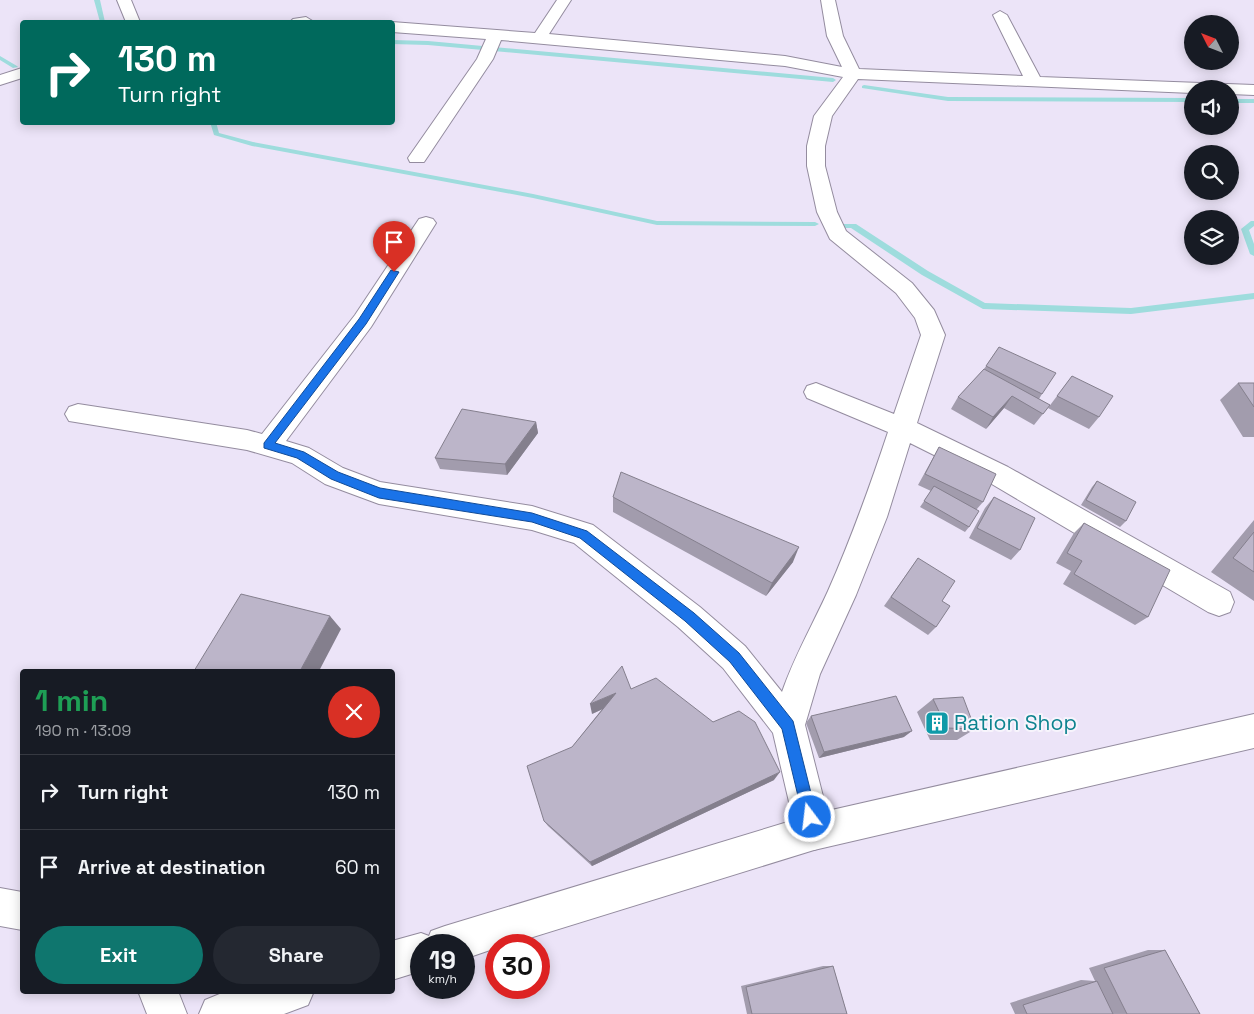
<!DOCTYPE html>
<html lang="en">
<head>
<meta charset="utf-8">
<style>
  :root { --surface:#171b24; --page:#242831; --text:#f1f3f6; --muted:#9ea1a6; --line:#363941; --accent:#0f766e }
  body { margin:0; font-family:"Space Grotesk",sans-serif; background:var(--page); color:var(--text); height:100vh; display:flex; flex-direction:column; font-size:19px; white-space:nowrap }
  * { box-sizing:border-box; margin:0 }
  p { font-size:16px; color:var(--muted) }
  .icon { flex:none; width:28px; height:28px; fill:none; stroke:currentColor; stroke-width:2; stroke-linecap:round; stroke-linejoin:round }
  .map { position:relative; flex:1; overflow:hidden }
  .drawer { position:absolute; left:20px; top:669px; width:375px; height:325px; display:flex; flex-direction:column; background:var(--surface); border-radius:5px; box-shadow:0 2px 12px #0003 }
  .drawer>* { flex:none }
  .guide { position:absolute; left:20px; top:20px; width:375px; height:105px; border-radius:5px; box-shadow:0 2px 12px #0003; background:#00695c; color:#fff; overflow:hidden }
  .needle { width:32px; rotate:312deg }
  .fabs { position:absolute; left:1184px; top:15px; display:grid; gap:10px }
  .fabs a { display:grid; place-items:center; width:55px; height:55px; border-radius:50%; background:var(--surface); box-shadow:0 2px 12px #0003; font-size:25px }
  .speed { position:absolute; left:410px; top:934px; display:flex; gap:10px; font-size:25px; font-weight:700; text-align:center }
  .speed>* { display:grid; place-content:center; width:65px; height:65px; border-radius:50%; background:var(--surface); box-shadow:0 2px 12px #0003; line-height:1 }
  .speed small { font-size:12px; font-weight:400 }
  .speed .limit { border:8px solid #d22; background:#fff; color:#111 }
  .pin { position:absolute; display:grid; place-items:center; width:42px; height:42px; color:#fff; margin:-51px -21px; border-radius:50% 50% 50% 0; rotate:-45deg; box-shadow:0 0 5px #0007 }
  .pin .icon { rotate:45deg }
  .me { position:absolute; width:55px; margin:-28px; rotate:345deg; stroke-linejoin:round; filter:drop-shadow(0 0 4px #0008) }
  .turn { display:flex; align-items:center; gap:18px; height:105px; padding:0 15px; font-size:22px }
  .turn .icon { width:65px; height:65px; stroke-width:2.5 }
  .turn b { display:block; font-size:35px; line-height:42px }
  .round { display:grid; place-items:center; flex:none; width:52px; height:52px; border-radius:26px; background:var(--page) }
  .summary { display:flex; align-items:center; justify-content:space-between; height:85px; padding:0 15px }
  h1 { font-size:30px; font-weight:700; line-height:38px; color:#1e9e55 }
  .cta { display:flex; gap:10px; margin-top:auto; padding:10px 15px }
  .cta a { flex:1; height:58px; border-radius:30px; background:var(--accent); color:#fff; font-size:20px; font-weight:700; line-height:58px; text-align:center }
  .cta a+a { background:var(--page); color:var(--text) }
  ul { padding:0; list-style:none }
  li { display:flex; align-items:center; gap:15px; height:75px; padding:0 15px; border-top:1px solid var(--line) }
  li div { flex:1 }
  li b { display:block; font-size:19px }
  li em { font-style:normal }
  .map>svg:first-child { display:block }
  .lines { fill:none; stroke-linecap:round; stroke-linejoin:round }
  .stream { fill:#9edcdd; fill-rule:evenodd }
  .minor-casing { stroke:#948c9f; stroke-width:2 }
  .major-casing { stroke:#948c9f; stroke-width:2 }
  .minor { fill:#fff; fill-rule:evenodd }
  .major { fill:#fff; fill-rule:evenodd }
  .wall { fill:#a29cad }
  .shaded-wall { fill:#847f8d }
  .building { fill:#bcb5c9; stroke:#847f8d }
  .route { fill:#1a73e8; stroke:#114b97 }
  .labels { text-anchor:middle; stroke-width:4; stroke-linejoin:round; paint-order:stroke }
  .near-culture-label { font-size:21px; fill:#0d838f; stroke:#f7f4fc; text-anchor:start }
</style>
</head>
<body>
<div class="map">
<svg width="1254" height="1014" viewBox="0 0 1254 1014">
  <rect width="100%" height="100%" fill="#ece4f8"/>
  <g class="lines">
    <path class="stream" d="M94,0H100L105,22H100Z
      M392,40L428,41L833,78L836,80L833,82L428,45L392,44Z
      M0,56L17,66L18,67L13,68L0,60Z
      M864,85L948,97L1192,98V102L948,101L862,88V86Z
      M1230,99H1254V103H1230Z
      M210,122H216L219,133L253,142L533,194L657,221L815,222L819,224L815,226L657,225L533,198L252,146L214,135Z
      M1251,221H1254V226L1249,230L1254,244V256L1250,254L1241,229Z
      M843,224H856L928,271L985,303L1131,308L1254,293V299L1131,314L983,309L922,275L851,228H843Z"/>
    <g class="minor-casing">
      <path id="minor" d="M117,0H131L140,22H126Z
        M557,0H571L549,34L785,56L842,67L827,36L821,0H835L843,36L859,69L1023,76L993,15L1000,11L1007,15L1040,77L1254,85V95L1230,94V89H1192V93L858,79L832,116L825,146V166L837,212L846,231L912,283L934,310L945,335L917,423L1008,467L1230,592L1234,602L1230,612L1219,616L1208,612L990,483L910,443L887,517L856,595L820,674L805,725L832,832L827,845L814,850L801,845L796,832L773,733L723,668L678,627L574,543L532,530L379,504L325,484L292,463L247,450L69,421L65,414L69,407L78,404L247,430L262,434L355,315L419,219L426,217L433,219L436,223L371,327L286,441L309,448L343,468L380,482L532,506L593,525L700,607L745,646L782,692C794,657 813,624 828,591C851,539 870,486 888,432L807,398L804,392L807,386L816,383L894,414L921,335L915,318L896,293L830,239L817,212L807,166V146L814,116L843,77L785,66L501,40L493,59L424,162H410L408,158L477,59L486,39L392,32V22L535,33Z
        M306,17L314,22H290L293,19Z
        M22,68V78L0,85V75Z"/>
    </g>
    <g class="major-casing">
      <path id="major" d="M1254,714V748L814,850L507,945H496V948L464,959V945H421V971L392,980V941L421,933L429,936L431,931L445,926L814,814Z
        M0,888L22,892V930L0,926Z
        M138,991H178L187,1014H147Z
        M227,991H314L308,1005L284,1014H199L205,1000Z"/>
    </g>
    <use href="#minor" class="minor"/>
    <use href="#major" class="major"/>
  </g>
  <path class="wall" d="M999,347L1042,394L1039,399L1050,405L1034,425L1004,408L986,429L951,409L958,397L984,369Z
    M1072,376L1099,417L1089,429L1048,408Z
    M1238,383H1254V437H1243L1220,400Z
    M536,422L538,433L507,475L440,469L435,458Z
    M939,447L983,502L976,510L969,527L965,532L920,507L931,491L918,485Z
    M1097,481L1126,521L1120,527L1081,505L1092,487Z
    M613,497L793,562L766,596L613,512Z
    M994,497L1020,550L1011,560L969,538L985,508Z
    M1254,520V601L1211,572Z
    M1084,523L1148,617L1135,625L1063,584L1071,571L1056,563L1074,533Z
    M918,558L942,601L936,627L928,635L884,606Z
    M631,689L774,780L592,866L548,826L544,821L572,747L602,709L592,714Z
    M933,699L975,729L957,740H930L917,712Z
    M811,716L904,737L819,758L806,723Z
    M1148,950H1165L1200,1014H1015L1010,1003L1081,980L1095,981L1089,968Z
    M823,966H833L847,1014H747L741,986Z"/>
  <path class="shaded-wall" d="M1012,396L1004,408L986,429L993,417Z
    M536,422L538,433L507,475L505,464Z
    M799,547L793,562L766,596L772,583Z
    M330,616L341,629L319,671H300Z
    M616,693V703L592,714L590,704Z
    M912,731L904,737L819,758L824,752Z
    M780,772L774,780L592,866L590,862Z"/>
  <path class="building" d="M999,347L1056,373L1042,394L986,366Z
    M984,369L1050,405L1043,414L1012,396L993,417L958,397Z
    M1072,376L1113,396L1099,417L1057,396Z
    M1238,383H1254V407Z
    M462,409L536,422L505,464L435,458Z
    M939,447L996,474L983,502L925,474Z
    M621,472L799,547L772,583L613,497Z
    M1097,481L1136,502L1126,521L1086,500Z
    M934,486L979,511L969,527L924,501Z
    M994,497L1035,518L1020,550L977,528Z
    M1084,523L1170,570L1148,617L1074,574L1082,561L1067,553Z
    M1254,532V572L1233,558Z
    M918,558L955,581L942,601L950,606L936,627L891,597Z
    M241,594L330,616L300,671H194Z
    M622,666L631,689L656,678L713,722L739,711L755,722L780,772L590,862L544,821L527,766L572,747L616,693L590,704Z
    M896,696L912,731L824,752L811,716Z
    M963,697L975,729L947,728L933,699Z
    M1165,950L1200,1014H1127L1104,968Z
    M833,966L847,1014H752L746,987Z
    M1097,981L1113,1014H1027L1023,1005Z"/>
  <path class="route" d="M391,270L399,272L366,324L275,443L304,452L338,472L380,488L532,513L587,531L694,613L739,653L793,721L817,817L815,822L810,824L805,822L803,817L782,729L730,662L685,621L580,538L532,522L379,498L331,479L297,458L264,448V443L359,319Z"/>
  <defs>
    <g id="building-square" transform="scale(1.25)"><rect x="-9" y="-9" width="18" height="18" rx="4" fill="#0f9aa8" stroke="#f7f4fc"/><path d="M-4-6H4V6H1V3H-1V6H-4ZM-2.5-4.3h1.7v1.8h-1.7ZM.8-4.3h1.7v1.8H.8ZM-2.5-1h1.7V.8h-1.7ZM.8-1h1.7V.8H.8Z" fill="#fff"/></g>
  </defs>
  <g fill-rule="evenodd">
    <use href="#building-square" x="937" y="723"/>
  </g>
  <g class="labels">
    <g class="near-culture-label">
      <text x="954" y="730">Ration Shop</text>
    </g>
  </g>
</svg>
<div class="fabs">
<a><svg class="needle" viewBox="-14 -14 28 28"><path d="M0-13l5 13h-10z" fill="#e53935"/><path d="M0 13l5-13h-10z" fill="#9ea1a6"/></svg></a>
<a><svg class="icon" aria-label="sound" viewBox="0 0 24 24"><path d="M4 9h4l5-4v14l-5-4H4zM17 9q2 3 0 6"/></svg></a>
<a><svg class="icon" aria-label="search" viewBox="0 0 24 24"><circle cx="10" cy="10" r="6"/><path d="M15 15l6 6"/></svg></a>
<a><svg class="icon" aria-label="layers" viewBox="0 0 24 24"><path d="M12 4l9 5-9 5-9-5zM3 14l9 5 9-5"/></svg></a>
</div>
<div class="speed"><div>19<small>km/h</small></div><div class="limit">30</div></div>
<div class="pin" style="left:394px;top:272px;background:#d93025"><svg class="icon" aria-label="arrive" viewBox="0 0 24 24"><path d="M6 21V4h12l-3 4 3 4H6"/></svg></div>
<svg class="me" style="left:810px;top:817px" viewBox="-20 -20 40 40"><circle r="17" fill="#1a73e8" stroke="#fff" stroke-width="3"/><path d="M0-11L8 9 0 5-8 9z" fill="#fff"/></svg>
<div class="guide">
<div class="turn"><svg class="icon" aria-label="right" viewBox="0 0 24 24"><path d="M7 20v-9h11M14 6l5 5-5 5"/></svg><div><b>130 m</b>Turn right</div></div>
</div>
<section class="drawer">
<div class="summary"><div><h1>1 min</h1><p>190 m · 13:09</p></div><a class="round" style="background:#d93025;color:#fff"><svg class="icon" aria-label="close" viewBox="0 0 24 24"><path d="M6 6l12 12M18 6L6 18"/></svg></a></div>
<ul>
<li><svg class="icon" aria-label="right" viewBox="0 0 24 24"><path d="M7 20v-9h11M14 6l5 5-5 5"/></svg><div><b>Turn right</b></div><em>130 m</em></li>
<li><svg class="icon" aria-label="arrive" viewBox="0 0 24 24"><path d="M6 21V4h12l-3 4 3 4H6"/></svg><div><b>Arrive at destination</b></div><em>60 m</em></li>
</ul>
<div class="cta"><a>Exit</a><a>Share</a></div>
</section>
</div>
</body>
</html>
